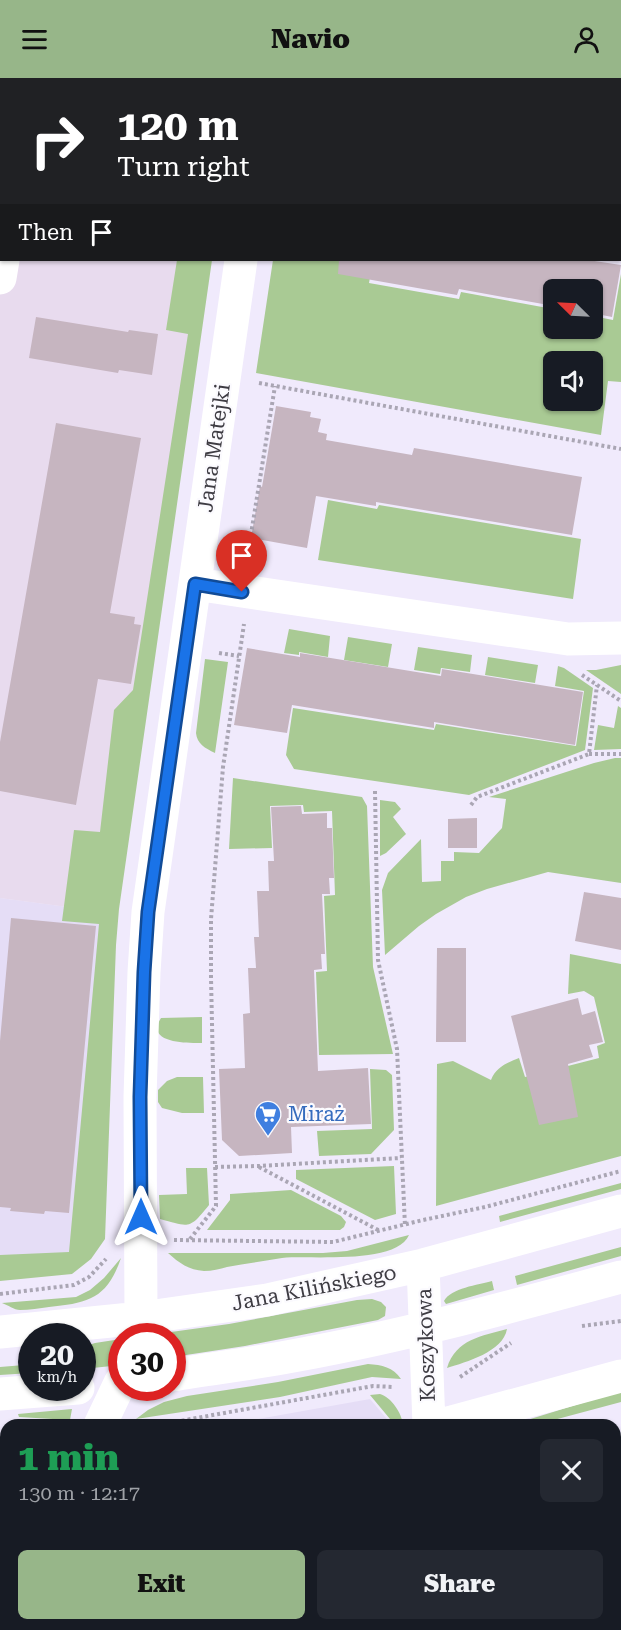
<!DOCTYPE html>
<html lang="en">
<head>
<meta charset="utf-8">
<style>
  :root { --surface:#171b24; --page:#242831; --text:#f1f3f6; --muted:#9ea1a6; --accent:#97b689 }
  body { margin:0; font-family:"Roboto Serif",serif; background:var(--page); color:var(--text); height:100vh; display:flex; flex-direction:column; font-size:22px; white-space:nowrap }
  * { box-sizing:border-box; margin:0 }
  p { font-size:20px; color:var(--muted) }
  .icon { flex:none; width:33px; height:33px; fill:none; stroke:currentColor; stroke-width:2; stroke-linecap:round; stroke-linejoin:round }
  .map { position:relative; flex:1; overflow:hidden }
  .panel { position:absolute; left:0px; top:1341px; width:621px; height:212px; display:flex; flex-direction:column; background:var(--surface); border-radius:18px 18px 0 0; box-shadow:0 2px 4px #0004 }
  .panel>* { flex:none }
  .hud { position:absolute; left:0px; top:0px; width:621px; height:183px; box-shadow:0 2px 4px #0004; background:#202124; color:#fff; overflow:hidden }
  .needle { width:39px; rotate:294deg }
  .fabs { position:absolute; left:543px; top:201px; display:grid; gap:12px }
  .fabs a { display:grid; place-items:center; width:60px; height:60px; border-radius:9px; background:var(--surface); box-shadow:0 2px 4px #0004; font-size:30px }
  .speed { position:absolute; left:18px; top:1245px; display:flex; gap:12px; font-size:30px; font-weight:700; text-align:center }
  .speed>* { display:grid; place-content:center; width:78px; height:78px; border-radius:50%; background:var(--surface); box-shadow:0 2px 4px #0004; line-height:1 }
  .speed small { font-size:15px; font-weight:400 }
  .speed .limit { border:9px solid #d22; background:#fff; color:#111 }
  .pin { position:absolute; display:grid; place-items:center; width:51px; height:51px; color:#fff; margin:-62px -26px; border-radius:50% 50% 50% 0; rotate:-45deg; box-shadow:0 0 6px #0007 }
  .pin .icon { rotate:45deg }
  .me { position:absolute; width:66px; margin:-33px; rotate:0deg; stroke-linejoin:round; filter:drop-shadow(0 0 4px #0008) }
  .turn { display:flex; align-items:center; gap:21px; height:126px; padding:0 18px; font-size:27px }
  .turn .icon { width:78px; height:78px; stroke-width:2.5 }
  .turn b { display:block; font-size:42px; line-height:51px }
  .then { display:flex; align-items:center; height:57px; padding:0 18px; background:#0003; gap:12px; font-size:22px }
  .round { display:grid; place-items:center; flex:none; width:63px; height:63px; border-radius:9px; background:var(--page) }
  .head { display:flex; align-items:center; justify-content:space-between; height:102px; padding:0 18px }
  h1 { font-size:36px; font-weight:800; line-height:45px; color:#1e9e55 }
  .primary-button { display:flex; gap:12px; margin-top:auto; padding:12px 18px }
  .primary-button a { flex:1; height:69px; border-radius:9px; background:var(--accent); color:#111; font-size:24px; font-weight:800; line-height:69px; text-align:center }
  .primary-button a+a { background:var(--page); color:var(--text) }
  header { display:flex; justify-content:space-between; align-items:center; height:78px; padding:0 18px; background:var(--accent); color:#111; font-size:27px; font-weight:800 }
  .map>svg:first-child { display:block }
  .built { fill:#e5ddf6 }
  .education { fill:#e8dbee }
  .green { fill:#a9ca94; fill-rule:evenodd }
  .building { fill:#c6b5c0 }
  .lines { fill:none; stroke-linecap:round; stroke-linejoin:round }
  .path { stroke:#aaa6b4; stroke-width:4; stroke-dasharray:3 3; stroke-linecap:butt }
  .minor { stroke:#fff; stroke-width:33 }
  .route-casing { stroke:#114b97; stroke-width:15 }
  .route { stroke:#1a73e8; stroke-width:10 }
  .labels { text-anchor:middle; stroke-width:4.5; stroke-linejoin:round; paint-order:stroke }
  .street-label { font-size:21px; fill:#3e3c43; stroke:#fbfafe }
  .shop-label { font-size:21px; fill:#366cbe; stroke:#fbfafe; text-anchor:start }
</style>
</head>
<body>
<header><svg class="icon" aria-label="menu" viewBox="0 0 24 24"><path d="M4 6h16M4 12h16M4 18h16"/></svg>Navio<svg class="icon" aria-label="person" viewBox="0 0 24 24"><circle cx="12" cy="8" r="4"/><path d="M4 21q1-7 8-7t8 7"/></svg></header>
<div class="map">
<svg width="621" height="1552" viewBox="0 0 621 1552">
  <rect width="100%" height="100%" fill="#f0eafc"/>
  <path class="built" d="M0,820L105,834L71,1194L0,1200Z
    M370,1321L392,1347H225Z
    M6,1367V1540H0V1368Z
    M404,1546V1552H150V1547Z"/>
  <path class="education" d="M0,0H229V2H2V182H202L105,834L0,820Z"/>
  <path class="green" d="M177,182H212L119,831L116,867L105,1161L91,1181L72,1196L0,1203V1177L69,1174L99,846L62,843L74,752L100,754L114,632L133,612L188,256L166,252Z
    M273,182H373L369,205L459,221L461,214L553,231L554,250H592L593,238L613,242L621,196V304L608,303L601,357L256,295ZM554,284H592V322H554Z
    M328,422L377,431L379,427L581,461L573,521L318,482Z
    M289,551L330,558L328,579L299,574V577L284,575Z
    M348,559L392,566L388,589L344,582Z
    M418,569L472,577L470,594L441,590L440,596L414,592Z
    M488,579L538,587L535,605L485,597Z
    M205,581L228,584L215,675C205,670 197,666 196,655Z
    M621,587V616L586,592H596Z
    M558,588L564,590L593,610L585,672L469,717L294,691L286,677L293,630L434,652L436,646L576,668L584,613L555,608Z
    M618,628L621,630V671L594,672L598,647L614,650Z
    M615,680H621V805L548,794L487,811L466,819L436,836L419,848L385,877L382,812L388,795L421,761L422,804L441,803V783H454V774L479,775L502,750L506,721L489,719L594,685Z
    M233,700L362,719L367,728L373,889L393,976L319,977L316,894L327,893L324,818L335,817L332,733L304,734L303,727L270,728L272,770L229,771Z
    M380,722L395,724L401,731L393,739L406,756L386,775L380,778Z
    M570,876L621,886V1078L436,1128L437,986L453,983L491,1002C496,989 507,985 519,980L525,999L599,980L597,968L605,965L594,919L584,913L568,916Z
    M202,939V965C189,965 144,966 161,940Z
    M370,991L386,992L392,997L394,1052L371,1076L319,1078L317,1053L372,1051Z
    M177,999H203L204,1035H182L162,1030L158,1024V1012L167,1003Z
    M394,1088L396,1136L375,1142L296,1101V1092Z
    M186,1090H207L209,1127C189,1152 190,1149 160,1141L159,1117L187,1116Z
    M621,1105V1111L500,1144L499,1138Z
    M291,1112L341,1138L346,1144L344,1149L340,1152H207L230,1122V1116Z
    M409,1157C396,1187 311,1177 282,1180C264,1183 245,1186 227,1189C220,1191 212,1193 204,1193C189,1192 179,1185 168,1175H323L347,1173Z
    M621,1169V1178L517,1207L515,1198Z
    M121,1180C107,1221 88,1225 49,1229C40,1230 29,1232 20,1232C14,1232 8,1227 2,1225L76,1219L90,1212L104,1200Z
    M492,1203L494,1212L446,1226L444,1223C451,1210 478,1207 492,1203Z
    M372,1221L381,1224L386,1229L385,1238L378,1242L245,1268L173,1279L172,1258H142L229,1246L357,1222Z
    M507,1251C503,1274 466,1284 447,1290C456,1261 482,1258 507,1251Z
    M121,1261V1287L83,1291V1269L95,1265Z
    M31,1285V1295L0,1297V1289L24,1287Z
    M368,1286C382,1287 393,1289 401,1301L372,1299L280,1319L136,1341L148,1332L164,1324L187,1318L278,1304Z
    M621,1313V1324L535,1347H511Z
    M380,1316C391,1319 402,1335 403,1347H395L370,1317Z
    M72,1331L70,1342L19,1339L18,1336Z
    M621,1460V1552H473V1547L615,1546V1462Z
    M0,1542H6V1546L148,1547V1552H0Z"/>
  <path class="building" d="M339,182H588L621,187L612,239L592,235V212H554V228L459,211L457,217L338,196Z
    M36,239L128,254L129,252L158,256L152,297L119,292L118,295L29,280Z
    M276,328L311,334L310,339L321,341L318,354L327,356L326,362L412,377L414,370L582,399L572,457L376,424V428L316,418L307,470L251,460L260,408L262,409Z
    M56,345L141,360L110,535L135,539L134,546L141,547L131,606L98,601L76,727L0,713V664Z
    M247,570L300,579V575L441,598L442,591L583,614L575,667L434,644V650L292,627L287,655L234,647Z
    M301,728L302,736L327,735V750H332L334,800H329L330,816H322L325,876H321L322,891L314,892L318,993L368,990L371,1046L291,1049L292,1075L239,1078L222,1062L219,991L245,990L243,936L250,935L248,890H256L254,859H259L257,813H269L268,783H274L271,729Z
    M477,740V770H448V741Z
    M584,814L621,820V872L575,863Z
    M11,840L96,848L69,1135L45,1133L44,1136L10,1133L11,1130L0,1129V963Z
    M437,870H466V964H436Z
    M578,920L582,937L595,933L603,964L589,967L593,979L568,986L578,1039L539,1047L511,938Z"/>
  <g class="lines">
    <path class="path" d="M620,140H621
      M259,305L621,371
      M247,481L275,308
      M219,575L239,578
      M582,597L621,623
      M589,676H621
      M375,713L378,882L397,971L405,1148
      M471,727L477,719L589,676L597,607
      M215,1089L258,1088L401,1080
      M259,1089L380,1153
      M190,1161L216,1128L211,900V841L223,689L244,546
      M174,1162L333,1164L423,1142L485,1129L621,1093
      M0,1216L74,1207L89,1199L106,1181
      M582,1248L621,1243
      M460,1299L511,1265
      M152,1347L180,1343L373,1308L394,1309"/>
    <path class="minor" d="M266,2L267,0
      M0,24H2
      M0,200L3,182
      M195,506L568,561L621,560
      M423,1187L429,1347
      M141,1240L140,1019L144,894L148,834L241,182
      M0,1254L141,1240L267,1222L423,1187L621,1133
      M172,1297C214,1290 257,1285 298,1277C407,1257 514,1228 621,1199
      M0,1316L78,1310
      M100,1347L120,1305
      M441,1347L621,1298
      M0,1433H6
      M438,1546L439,1552"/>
  </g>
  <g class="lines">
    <g class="route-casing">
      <path id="route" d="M141,1139L140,1019L144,894L148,834L195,506L242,514"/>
    </g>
    <use href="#route" class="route"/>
  </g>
  <defs>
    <g id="supermarket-pin" transform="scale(1.35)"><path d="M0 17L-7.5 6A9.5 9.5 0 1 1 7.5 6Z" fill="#3f7fe0" stroke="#fbfafe"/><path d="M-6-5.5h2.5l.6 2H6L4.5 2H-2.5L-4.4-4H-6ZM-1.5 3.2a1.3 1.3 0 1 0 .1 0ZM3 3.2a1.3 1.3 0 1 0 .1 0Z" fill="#fff"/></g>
  </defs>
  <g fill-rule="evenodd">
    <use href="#supermarket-pin" x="268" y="1036"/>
  </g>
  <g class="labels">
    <g class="street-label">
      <text transform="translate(214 370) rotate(-82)" y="7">Jana Matejki</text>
      <text transform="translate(314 1210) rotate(-11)" y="7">Jana Kilińskiego</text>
      <text transform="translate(426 1267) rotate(-92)" y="7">Koszykowa</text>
    </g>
    <g class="shop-label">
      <text x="288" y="1043">Miraż</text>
    </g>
  </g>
</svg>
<div class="fabs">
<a><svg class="needle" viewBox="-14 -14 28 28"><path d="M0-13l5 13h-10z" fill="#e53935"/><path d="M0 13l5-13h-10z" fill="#9ea1a6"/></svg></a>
<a><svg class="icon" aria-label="sound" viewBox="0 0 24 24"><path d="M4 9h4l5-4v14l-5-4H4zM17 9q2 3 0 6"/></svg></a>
</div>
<div class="speed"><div>20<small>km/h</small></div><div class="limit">30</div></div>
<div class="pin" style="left:242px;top:514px;background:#d93025"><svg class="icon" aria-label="arrive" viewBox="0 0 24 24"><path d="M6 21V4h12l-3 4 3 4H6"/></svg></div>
<svg class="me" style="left:141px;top:1139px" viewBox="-20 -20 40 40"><path d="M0-17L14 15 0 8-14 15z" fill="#1a73e8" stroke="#fff" stroke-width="4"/></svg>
<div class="hud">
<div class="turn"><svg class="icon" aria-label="right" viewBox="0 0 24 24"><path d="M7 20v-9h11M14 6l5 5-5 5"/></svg><div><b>120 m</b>Turn right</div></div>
<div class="then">Then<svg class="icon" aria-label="arrive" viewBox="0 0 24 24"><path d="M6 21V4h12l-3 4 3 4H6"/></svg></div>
</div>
<section class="panel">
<div class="head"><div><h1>1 min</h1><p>130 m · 12:17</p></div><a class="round"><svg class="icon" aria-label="close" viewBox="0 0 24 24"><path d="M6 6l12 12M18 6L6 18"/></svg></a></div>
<div class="primary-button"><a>Exit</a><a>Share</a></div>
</section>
</div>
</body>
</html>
